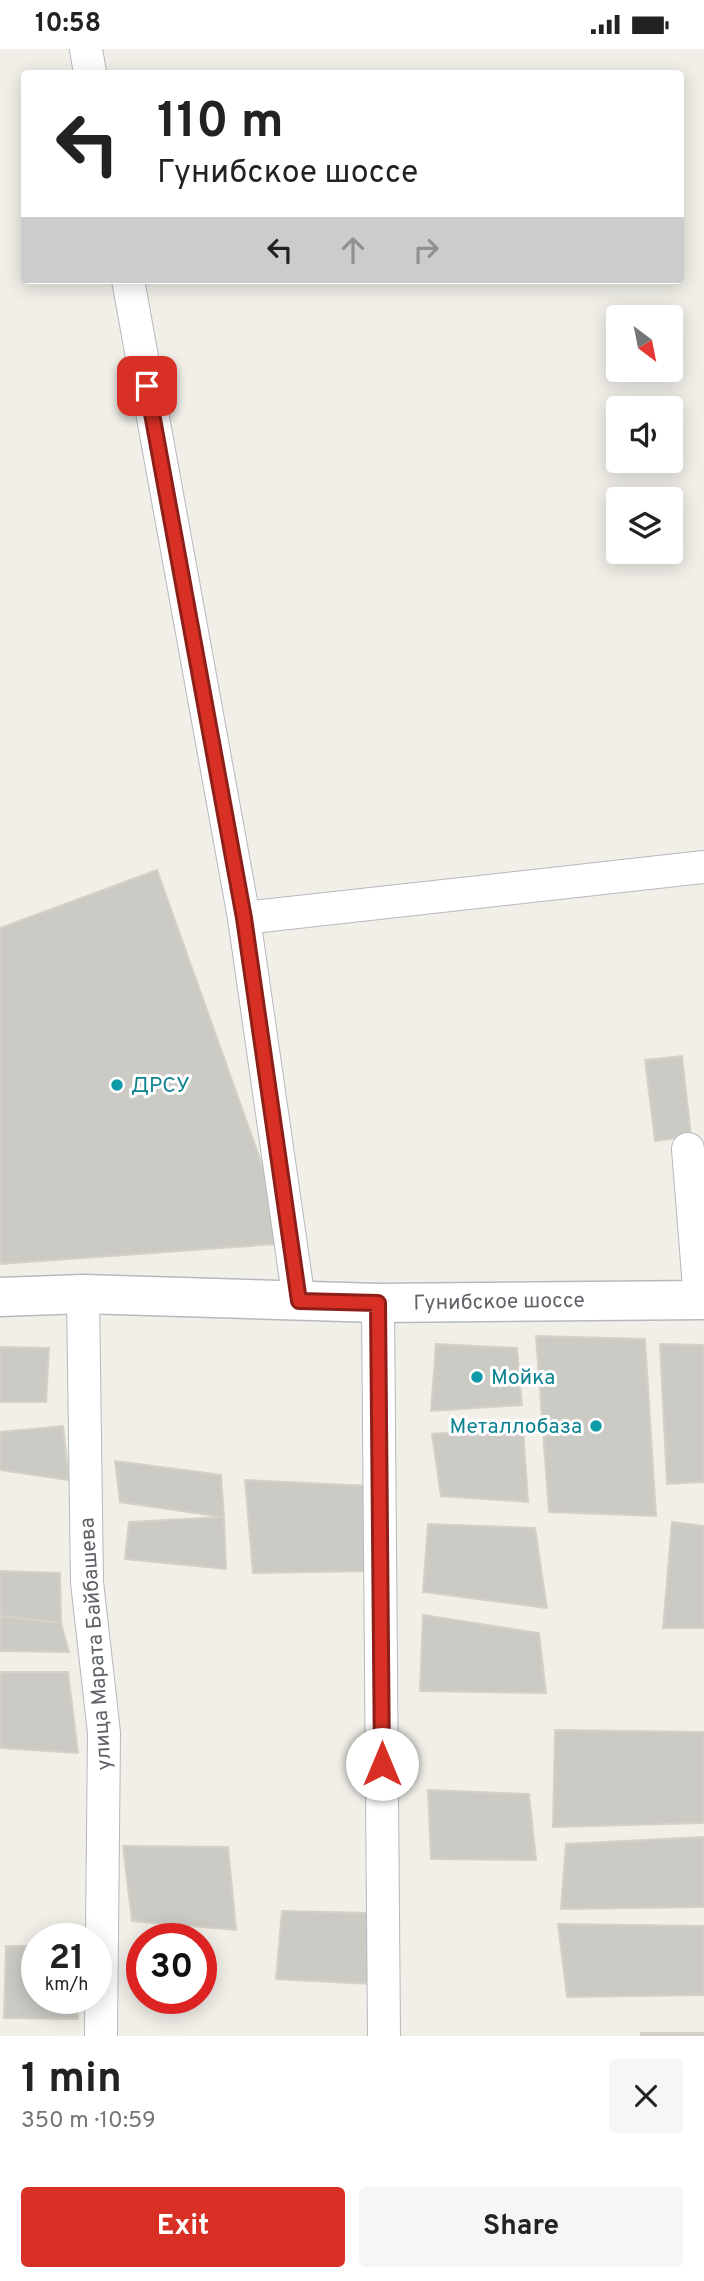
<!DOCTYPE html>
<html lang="en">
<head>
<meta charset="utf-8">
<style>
  :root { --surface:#fff; --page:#f6f6f6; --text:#222; --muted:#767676; --accent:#d93025 }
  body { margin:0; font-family:Overpass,sans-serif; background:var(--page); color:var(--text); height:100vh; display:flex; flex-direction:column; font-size:26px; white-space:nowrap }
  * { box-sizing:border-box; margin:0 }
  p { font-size:23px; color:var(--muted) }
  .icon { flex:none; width:38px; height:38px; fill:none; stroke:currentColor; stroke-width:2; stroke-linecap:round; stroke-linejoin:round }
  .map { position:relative; height:1987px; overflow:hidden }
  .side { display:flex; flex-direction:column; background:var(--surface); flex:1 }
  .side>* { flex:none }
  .banner { position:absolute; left:21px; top:21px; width:663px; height:214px; border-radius:7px; box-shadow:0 4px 18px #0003; background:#fff; color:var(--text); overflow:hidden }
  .needle { width:46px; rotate:148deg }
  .buttons { position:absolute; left:606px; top:256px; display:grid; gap:14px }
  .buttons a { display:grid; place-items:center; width:77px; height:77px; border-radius:7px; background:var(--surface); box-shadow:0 4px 18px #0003; font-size:35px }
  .speed { position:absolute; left:21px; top:1874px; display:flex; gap:14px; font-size:35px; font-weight:700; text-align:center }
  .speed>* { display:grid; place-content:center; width:91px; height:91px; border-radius:50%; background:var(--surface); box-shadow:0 4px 18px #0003; line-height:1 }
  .speed small { font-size:18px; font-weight:400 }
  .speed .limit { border:10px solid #d22; background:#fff; color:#111 }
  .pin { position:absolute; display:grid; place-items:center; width:60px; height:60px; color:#fff; margin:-30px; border-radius:14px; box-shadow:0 4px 10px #0006 }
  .me { position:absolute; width:77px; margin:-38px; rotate:0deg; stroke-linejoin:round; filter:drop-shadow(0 0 5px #0008) }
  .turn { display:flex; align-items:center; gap:24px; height:147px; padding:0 21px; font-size:32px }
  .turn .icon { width:91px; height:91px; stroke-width:2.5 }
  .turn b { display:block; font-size:49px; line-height:60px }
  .lanes { display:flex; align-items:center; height:66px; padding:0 21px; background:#0003; justify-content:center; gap:35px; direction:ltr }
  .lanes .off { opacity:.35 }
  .round { display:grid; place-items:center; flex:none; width:74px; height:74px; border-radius:7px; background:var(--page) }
  .headline { display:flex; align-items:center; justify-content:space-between; height:119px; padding:0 21px }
  h1 { font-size:42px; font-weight:700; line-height:52px }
  .primary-button { display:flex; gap:14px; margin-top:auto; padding:14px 21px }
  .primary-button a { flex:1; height:80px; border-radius:7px; background:var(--accent); color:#fff; font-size:28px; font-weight:700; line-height:80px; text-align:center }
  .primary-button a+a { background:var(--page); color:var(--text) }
  .status { display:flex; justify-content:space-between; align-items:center; height:49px; padding:0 35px; background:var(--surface); direction:ltr }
  .status svg { height:19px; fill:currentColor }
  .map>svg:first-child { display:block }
  .building { fill:#cccac5; stroke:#d6d1c6; stroke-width:2 }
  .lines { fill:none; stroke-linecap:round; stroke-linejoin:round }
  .minor-casing { stroke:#b5b8bc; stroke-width:34 }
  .secondary-casing { stroke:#b6babf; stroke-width:41 }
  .minor { stroke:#fff; stroke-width:32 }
  .secondary { stroke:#fff; stroke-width:38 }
  .route-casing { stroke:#8d1f18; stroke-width:18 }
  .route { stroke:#d93025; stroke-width:12 }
  .culture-dot { fill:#0f9aa8; stroke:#fff; stroke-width:2.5 }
  .labels { text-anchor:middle; stroke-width:6; stroke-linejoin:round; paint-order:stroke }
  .culture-label { font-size:21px; fill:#0d838f; stroke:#fff; text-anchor:start }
  .street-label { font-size:21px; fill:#5f6368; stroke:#fff }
</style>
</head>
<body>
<div class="status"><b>10:58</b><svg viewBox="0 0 49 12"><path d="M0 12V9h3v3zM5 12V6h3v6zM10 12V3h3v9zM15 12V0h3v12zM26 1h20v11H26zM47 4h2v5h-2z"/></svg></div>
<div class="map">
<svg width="704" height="1987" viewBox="0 0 704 1987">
  <rect width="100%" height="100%" fill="#f1efe8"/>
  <path class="building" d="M157,821L290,1194L0,1215V879Z
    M682,1007L691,1087L655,1092L645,1011Z
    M536,1287L645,1290L656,1467L549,1463Z
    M436,1295L517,1299L522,1356L431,1362Z
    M660,1295L704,1296V1433L667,1435Z
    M0,1298L49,1299L46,1353H0Z
    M63,1377L69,1431L0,1421V1383Z
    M523,1379L528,1453L441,1447L432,1385Z
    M115,1412L221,1426L224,1468L120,1453Z
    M245,1431L370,1437L369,1522L253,1524Z
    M224,1468L226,1520L125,1510L129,1473Z
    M672,1473L704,1477V1579H663Z
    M428,1475L535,1479L547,1559L423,1543Z
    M0,1522L60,1524L61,1574L0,1567Z
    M423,1566L539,1584L546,1644L420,1642Z
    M0,1567L61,1574L69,1603L0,1602Z
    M0,1623H68L78,1704L0,1699Z
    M555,1681L704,1683V1774L553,1778Z
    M428,1741L529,1745L536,1811L431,1810Z
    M704,1788V1858L561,1860L566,1795Z
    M123,1797L228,1798L236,1881L132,1872Z
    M282,1862L370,1864V1935L276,1930Z
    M558,1875L704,1877V1946L567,1948Z
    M6,1897H37V1950H77L78,1970L4,1969Z
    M641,1984H704V1987H641Z"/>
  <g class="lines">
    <g class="minor-casing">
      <path id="minor" d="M86,0L90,24
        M128,231L244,869L299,1252
        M244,869L704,818
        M688,1100L700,1251
        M83,1245L87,1533L104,1684L101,1987
        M378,1254L384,1987"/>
    </g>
    <g class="secondary-casing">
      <path id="secondary" d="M0,1248L83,1245L378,1254L704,1251"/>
    </g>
    <use href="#minor" class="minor"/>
    <use href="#secondary" class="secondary"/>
  </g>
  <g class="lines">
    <g class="route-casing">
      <path id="route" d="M147,337L244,869L299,1252L378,1254L382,1715"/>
    </g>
    <use href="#route" class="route"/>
  </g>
  <g class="culture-dot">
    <circle cx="117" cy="1036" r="7"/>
    <circle cx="477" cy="1328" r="7"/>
    <circle cx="596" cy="1377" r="7"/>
  </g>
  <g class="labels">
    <g class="culture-label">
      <text x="131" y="1043">ДРСУ</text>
      <text x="491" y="1335">Мойка</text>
      <text x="582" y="1384" text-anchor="end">Металлобаза</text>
    </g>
    <g class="street-label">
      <text transform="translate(499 1252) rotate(-1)" y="7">Гунибское шоссе</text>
      <text transform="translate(95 1595) rotate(-94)" y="7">улица Марата Байбашева</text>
    </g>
  </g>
</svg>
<div class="buttons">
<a><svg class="needle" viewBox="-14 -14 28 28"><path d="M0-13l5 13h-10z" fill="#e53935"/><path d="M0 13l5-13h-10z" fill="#767676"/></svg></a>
<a><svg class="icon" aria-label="sound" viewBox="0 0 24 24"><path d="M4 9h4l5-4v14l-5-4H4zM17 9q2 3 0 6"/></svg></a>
<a><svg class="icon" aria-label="layers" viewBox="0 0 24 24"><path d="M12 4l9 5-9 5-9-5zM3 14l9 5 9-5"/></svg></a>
</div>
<div class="speed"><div>21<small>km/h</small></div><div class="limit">30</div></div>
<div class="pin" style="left:147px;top:337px;background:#d93025"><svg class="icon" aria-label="arrive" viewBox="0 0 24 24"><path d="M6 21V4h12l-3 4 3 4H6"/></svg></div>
<svg class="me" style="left:382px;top:1715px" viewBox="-20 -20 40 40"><circle r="19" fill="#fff"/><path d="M0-13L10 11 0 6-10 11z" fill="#d93025"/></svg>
<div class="banner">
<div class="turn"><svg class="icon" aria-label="left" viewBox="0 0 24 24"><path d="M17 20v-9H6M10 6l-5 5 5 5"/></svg><div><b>110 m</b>Гунибское шоссе</div></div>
<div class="lanes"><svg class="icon" aria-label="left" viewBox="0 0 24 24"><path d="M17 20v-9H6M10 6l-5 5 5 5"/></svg><svg class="icon off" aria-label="ahead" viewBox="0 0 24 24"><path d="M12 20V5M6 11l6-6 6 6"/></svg><svg class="icon off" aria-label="right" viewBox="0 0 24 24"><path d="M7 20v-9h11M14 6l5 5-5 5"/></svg></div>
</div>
</div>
<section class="side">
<div class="headline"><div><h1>1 min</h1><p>350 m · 10:59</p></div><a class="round"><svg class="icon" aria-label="close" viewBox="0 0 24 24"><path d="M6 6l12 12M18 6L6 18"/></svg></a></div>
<div class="primary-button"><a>Exit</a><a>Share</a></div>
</section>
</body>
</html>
